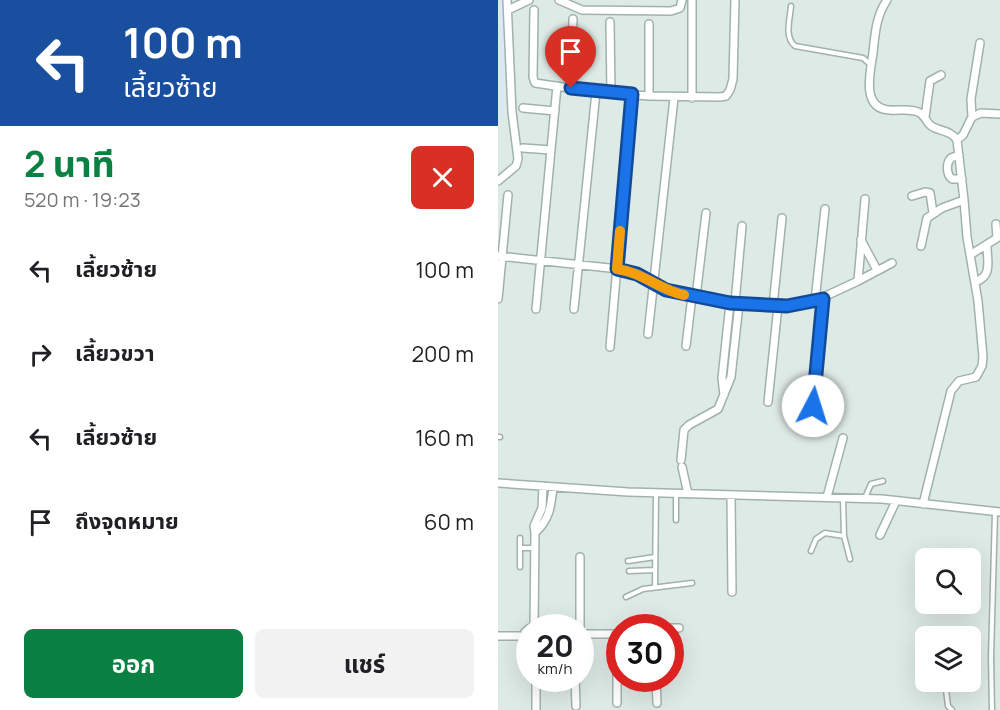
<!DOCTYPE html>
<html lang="th">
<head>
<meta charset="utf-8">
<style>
  :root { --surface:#fff; --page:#f2f2f2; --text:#202124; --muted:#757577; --accent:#0b8043 }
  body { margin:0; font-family:Manrope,"Noto Sans Thai",sans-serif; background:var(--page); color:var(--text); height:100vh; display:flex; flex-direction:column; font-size:22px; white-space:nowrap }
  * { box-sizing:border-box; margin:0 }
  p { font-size:20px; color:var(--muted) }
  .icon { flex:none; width:33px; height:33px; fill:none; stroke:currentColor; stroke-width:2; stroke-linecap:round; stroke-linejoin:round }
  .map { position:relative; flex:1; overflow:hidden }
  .drawer { display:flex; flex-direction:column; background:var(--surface); width:498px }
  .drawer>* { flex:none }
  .top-card { background:#1a4fa0; color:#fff; overflow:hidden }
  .tools { position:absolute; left:417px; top:548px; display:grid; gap:12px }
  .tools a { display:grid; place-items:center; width:66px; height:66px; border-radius:9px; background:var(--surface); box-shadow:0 6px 24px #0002; font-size:30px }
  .speed { position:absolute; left:18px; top:614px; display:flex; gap:12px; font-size:30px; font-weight:700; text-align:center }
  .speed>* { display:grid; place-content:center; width:78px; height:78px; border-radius:50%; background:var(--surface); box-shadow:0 6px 24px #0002; line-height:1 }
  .speed small { font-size:15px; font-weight:400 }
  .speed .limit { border:9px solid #d22; background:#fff; color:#111 }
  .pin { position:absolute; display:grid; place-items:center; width:51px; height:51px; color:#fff; margin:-62px -26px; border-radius:50% 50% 50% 0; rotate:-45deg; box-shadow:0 0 6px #0007 }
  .pin .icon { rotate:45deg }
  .me { position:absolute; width:66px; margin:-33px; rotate:5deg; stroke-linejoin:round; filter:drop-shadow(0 0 4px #0008) }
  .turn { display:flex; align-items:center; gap:21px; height:126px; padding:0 24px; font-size:27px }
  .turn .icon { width:78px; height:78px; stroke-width:2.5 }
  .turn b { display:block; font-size:42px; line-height:51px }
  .round { display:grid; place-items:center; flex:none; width:63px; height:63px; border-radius:9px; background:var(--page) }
  .overview { display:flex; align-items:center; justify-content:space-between; height:102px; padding:0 24px }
  h1 { font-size:36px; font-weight:700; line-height:45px; color:var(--accent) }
  .action { display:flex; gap:12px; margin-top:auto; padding:12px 24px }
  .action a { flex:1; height:69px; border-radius:9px; background:var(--accent); color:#fff; font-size:24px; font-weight:700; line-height:69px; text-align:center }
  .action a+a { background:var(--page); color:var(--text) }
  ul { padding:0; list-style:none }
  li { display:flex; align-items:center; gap:18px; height:84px; padding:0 24px }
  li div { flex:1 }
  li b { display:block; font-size:22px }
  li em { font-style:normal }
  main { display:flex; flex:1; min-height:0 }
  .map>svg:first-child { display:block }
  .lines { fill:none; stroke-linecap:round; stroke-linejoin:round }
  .lane-casing { stroke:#a1b2ad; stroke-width:7 }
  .street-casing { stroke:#a1b2ad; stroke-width:10 }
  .lane { stroke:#fff; stroke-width:4 }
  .street { stroke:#fff; stroke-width:7 }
  .route-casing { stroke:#114b97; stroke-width:15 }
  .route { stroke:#1a73e8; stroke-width:10 }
  .slow { stroke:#f59e0b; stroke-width:10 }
</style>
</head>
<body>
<main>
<section class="drawer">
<div class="top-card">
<div class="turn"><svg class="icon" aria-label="left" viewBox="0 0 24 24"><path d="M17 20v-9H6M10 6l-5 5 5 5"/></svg><div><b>100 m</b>เลี้ยวซ้าย</div></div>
</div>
<div class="overview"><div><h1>2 นาที</h1><p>520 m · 19:23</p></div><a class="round" style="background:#d93025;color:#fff"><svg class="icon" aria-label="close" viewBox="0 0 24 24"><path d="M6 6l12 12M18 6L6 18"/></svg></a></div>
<ul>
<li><svg class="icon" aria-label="left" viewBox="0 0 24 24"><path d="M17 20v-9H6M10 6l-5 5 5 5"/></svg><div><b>เลี้ยวซ้าย</b></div><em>100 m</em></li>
<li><svg class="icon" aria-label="right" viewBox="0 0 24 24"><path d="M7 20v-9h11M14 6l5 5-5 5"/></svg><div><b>เลี้ยวขวา</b></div><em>200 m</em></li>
<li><svg class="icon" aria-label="left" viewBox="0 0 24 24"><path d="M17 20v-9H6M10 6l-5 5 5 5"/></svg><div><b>เลี้ยวซ้าย</b></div><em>160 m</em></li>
<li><svg class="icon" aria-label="arrive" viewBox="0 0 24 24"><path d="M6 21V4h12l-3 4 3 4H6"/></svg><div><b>ถึงจุดหมาย</b></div><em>60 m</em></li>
</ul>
<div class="action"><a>ออก</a><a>แชร์</a></div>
</section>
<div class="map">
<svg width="502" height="710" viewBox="0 0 502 710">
  <rect width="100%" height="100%" fill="#deeae6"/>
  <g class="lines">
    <g class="lane-casing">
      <path id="lane" d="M293,6C292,19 286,37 297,46L365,58L373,65
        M0,437H2
        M178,494V520
        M345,498L346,536L352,559
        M367,498L373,484L385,481
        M22,548H36
        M313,551L318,539L327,533L346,536
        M130,561L157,557
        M22,567V538
        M131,571L157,570
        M157,587L158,494
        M128,597L145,589L194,583
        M447,681L450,706L454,710
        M494,710L493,657L497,512"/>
    </g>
    <g class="street-casing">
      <path id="street" d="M61,0L84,10L173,11L182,8L184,0
        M389,0C378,16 377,34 375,53C372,73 363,109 392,110C401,111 411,108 420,112C428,115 428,124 435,127C445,132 453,131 459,140L466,200L469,237L480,301L485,357L484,366L478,377L461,381L453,391L425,504
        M10,10L31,0
        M36,10L35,77L37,83L98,92L151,96L222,97L228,96L232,90L235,79L237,0
        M112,22L113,93
        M151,24V96
        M73,88L75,19
        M194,98V0
        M25,108L57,111
        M427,117L432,81L443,75
        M474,117L483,113L502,114
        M459,140L465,135L474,117L473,99L482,43
        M25,148L53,150
        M461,155L453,158C448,163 448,174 454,179H464
        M0,181L18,166L20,159L14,112L9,0
        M414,196L427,192L432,193L435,213
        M363,240L379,270
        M423,246L429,218L444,208L466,200
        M472,255L499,238L498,224
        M0,256L130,270L168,290L241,304L280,306L317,301L360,281L367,199
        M360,281L394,263
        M477,282C495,276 489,261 489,246
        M198,297L208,213
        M0,299L10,195
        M317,301L327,209
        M237,303L244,226
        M275,306L284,218
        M38,309L59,86
        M76,309L98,92
        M150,334L176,98
        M188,346L194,296
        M112,347L134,94
        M226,395L224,378L232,303
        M270,402L280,306
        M315,406L325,299
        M183,460L186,430L191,425L220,409L233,377L241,304
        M184,467L190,494
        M0,483L130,492L384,499L502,512
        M45,486L44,508L36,526L37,533C52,519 53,506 55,487
        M233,495L234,592
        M329,497L345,438
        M382,535L398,501
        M36,627L37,533
        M82,627V557
        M32,628L27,632L26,638L32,645
        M172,628H181
        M82,634H122
        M119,634V703
        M0,636H26
        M38,678V710
        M77,678L78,706
        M158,678L159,703"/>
    </g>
    <use href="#lane" class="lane"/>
    <use href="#street" class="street"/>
  </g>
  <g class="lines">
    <g class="route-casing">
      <path id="route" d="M73,88L134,94L119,269L139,274L168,290L232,303L289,306L325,299L315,406"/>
    </g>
    <use href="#route" class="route"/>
    <path class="slow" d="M122,231L119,269C144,272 162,290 186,295"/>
  </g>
</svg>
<div class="tools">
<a><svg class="icon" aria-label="search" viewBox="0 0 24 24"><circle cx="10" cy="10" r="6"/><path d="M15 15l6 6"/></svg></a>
<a><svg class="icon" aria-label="layers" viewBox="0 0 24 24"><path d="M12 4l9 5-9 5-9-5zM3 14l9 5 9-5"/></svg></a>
</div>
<div class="speed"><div>20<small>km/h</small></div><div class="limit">30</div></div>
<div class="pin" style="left:73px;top:88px;background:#d93025"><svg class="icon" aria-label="arrive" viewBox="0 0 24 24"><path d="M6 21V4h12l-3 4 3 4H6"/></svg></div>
<svg class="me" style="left:315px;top:406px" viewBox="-20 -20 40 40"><circle r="19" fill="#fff"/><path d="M0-13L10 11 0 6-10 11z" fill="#1a73e8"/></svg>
</div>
</main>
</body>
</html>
